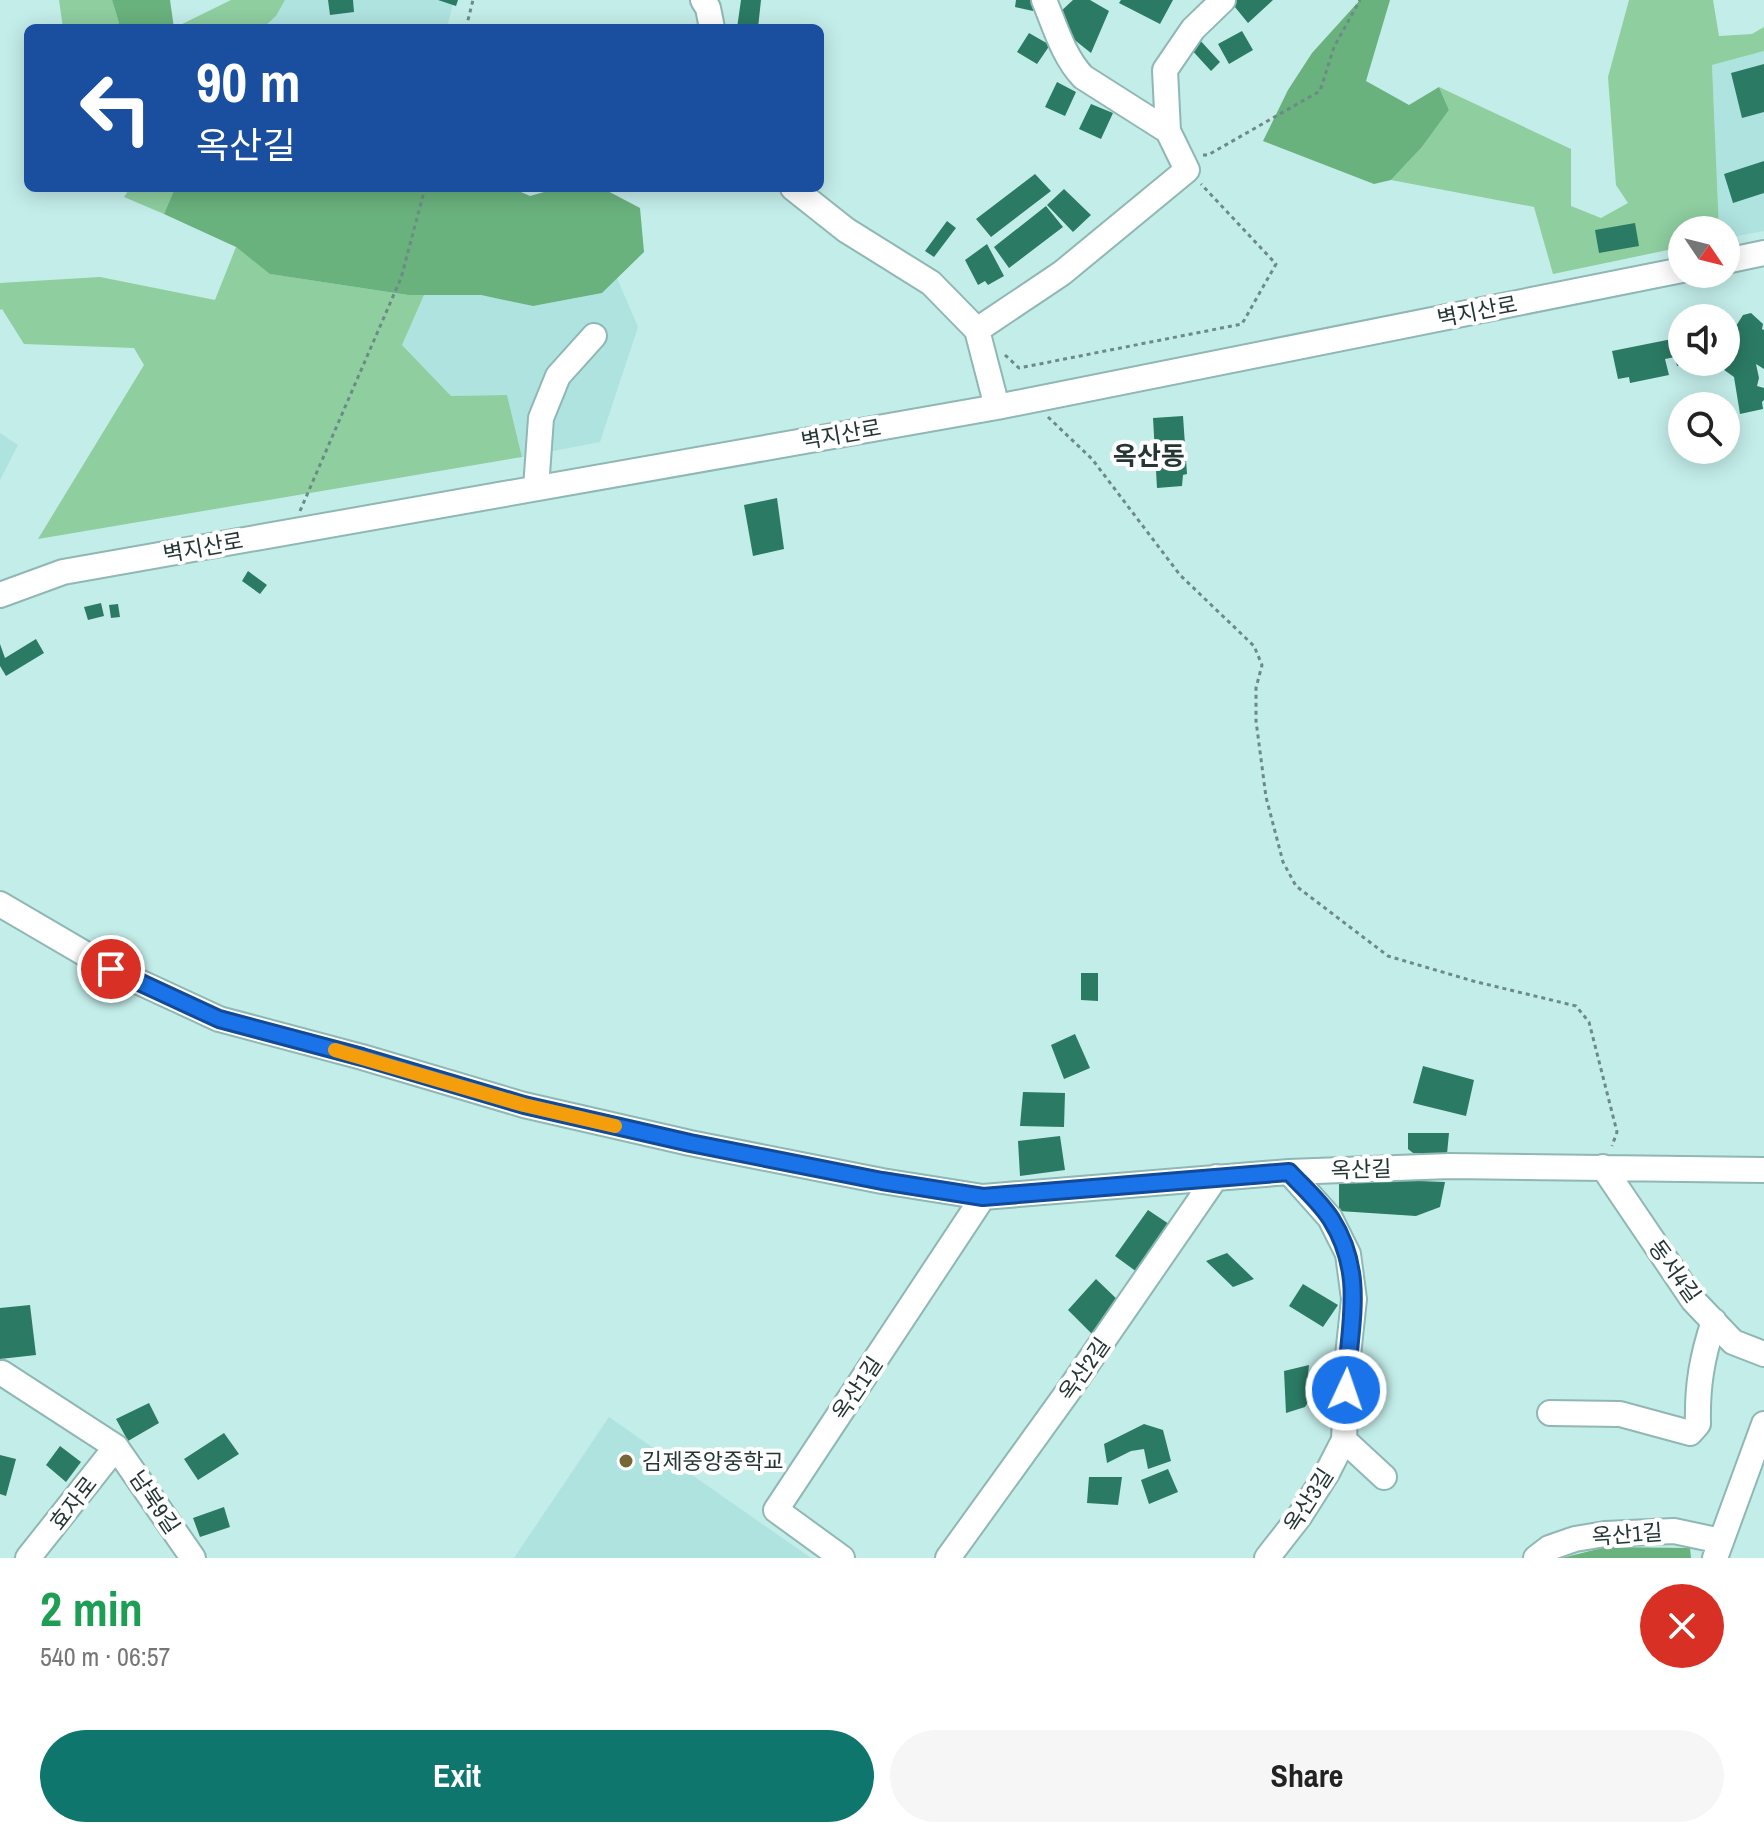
<!DOCTYPE html>
<html lang="en">
<head>
<meta charset="utf-8">
<style>
  :root { --surface:#fff; --page:#f6f6f6; --text:#222; --muted:#767676; --accent:#0f766e }
  body { margin:0; font-family:"Archivo Narrow","Noto Sans KR",sans-serif; background:var(--page); color:var(--text); height:100vh; display:flex; flex-direction:column; font-size:30px; white-space:nowrap }
  * { box-sizing:border-box; margin:0 }
  p { font-size:26px; color:var(--muted) }
  .icon { flex:none; width:44px; height:44px; fill:none; stroke:currentColor; stroke-width:2; stroke-linecap:round; stroke-linejoin:round }
  .map { position:relative; height:1558px; overflow:hidden }
  .details { display:flex; flex-direction:column; background:var(--surface); flex:1 }
  .details>* { flex:none }
  .banner { position:absolute; left:24px; top:24px; width:800px; height:168px; border-radius:12px; box-shadow:0 4px 20px #0003; background:#1a4fa0; color:#fff; overflow:hidden }
  .needle { width:52px; rotate:125deg }
  .fabs { position:absolute; left:1668px; top:216px; display:grid; gap:16px }
  .fabs a { display:grid; place-items:center; width:72px; height:72px; border-radius:50%; background:var(--surface); box-shadow:0 4px 20px #0003; font-size:40px }
  .pin { position:absolute; display:grid; place-items:center; width:68px; height:68px; color:#fff; margin:-34px; border:4px solid #fff; border-radius:50%; box-shadow:0 2px 8px #0007 }
  .me { position:absolute; width:88px; margin:-44px; rotate:3deg; stroke-linejoin:round; filter:drop-shadow(0 0 6px #0008) }
  .turn { display:flex; align-items:center; gap:28px; height:168px; padding:0 40px; font-size:36px }
  .turn .icon { width:104px; height:104px; stroke-width:2.5 }
  .turn b { display:block; font-size:56px; line-height:68px }
  .round { display:grid; place-items:center; flex:none; width:84px; height:84px; border-radius:42px; background:var(--page) }
  .headline { display:flex; align-items:center; justify-content:space-between; height:136px; padding:0 40px }
  h1 { font-size:48px; font-weight:800; line-height:60px; color:#1e9e55 }
  .primary-button { display:flex; gap:16px; margin-top:auto; padding:16px 40px }
  .primary-button a { flex:1; height:92px; border-radius:48px; background:var(--accent); color:#fff; font-size:32px; font-weight:800; line-height:92px; text-align:center }
  .primary-button a+a { background:var(--page); color:var(--text) }
  .map>svg:first-child { display:block }
  .built { fill:#afe3df }
  .green { fill:#8ece9f }
  .forest { fill:#69b17d }
  .building { fill:#2b7a64 }
  .lines { fill:none; stroke-linecap:round; stroke-linejoin:round }
  .minor-casing { stroke:#8fb7b4; stroke-width:28 }
  .path { stroke:#6e8a87; stroke-width:3; stroke-dasharray:4 4; stroke-linecap:butt }
  .minor { stroke:#fff; stroke-width:24 }
  .route-casing { stroke:#114b97; stroke-width:20 }
  .route { stroke:#1a73e8; stroke-width:14 }
  .slow { stroke:#f59e0b; stroke-width:14 }
  .poi-dot { fill:#756634; stroke:#fff; stroke-width:3 }
  .labels { text-anchor:middle; stroke-width:8; stroke-linejoin:round; paint-order:stroke }
  .street-label { font-size:22px; fill:#263635; stroke:#fff }
  .poi-label { font-size:22px; fill:#263635; stroke:#fff; text-anchor:start }
  .quarter-label { font-size:26px; font-weight:bold; fill:#263635; stroke:#fff }
</style>
</head>
<body>
<div class="map">
<svg width="1764" height="1558" viewBox="0 0 1764 1558">
  <rect width="100%" height="100%" fill="#c3ede9"/>
  <path class="built" d="M285,0H454L447,28H263L276,16Z
    M1764,51V231L1726,238V230H1719L1712,65Z
    M617,278L638,327L600,442L522,457L507,395L451,396L402,345L424,295H481L533,306L602,293Z
    M0,433L18,445L0,480Z
    M609,1417L811,1558H514Z"/>
  <path class="green" d="M59,0H112L119,23L113,28H63Z
    M231,0H285L276,16L263,28H174Z
    M1629,0H1713L1719,36L1752,34L1764,27V51L1712,65L1719,230H1682V247L1553,274L1534,207L1391,180L1422,147L1449,110L1439,87L1571,149V206L1601,218L1628,203L1616,185L1608,77Z
    M130,188H175L164,214L124,197Z
    M236,247L271,274L408,295H424L402,345L451,396L507,395L522,457L38,539L144,365L134,348L24,344L2,309L0,310V283L100,277L215,300Z"/>
  <path class="forest" d="M112,0H170L174,28H113L119,23Z
    M1360,0H1390L1366,81L1409,105L1439,87L1449,110L1422,147L1391,180L1374,184L1263,141L1288,90L1312,53Z
    M175,188H512L530,196L558,188H602L640,208L644,252L602,293L533,306L481,295H408L270,274L236,247L164,214Z
    M1606,1547L1690,1548L1691,1558H1562Z"/>
  <path class="building" d="M328,0H353L354,12L330,15Z
    M438,0H458L456,6Z
    M741,0H761L758,28H737Z
    M1016,0H1035L1033,11L1015,7Z
    M1073,0H1090L1109,11L1091,53L1062,30L1059,13Z
    M1121,0H1173L1160,24L1119,3Z
    M1231,0H1273L1248,23L1230,1Z
    M1242,31L1253,50L1229,64L1218,44Z
    M1029,33L1050,45L1037,64L1017,52Z
    M1198,38L1220,62L1211,71L1189,47Z
    M1764,64V112L1742,118L1731,73Z
    M1057,82L1076,92L1065,116L1045,107Z
    M1091,104L1113,113L1101,139L1079,129Z
    M1764,161V193L1733,203L1724,174Z
    M1035,174L1051,191L991,237L976,219Z
    M1064,189L1091,215L1073,232L1047,205Z
    M1046,206L1063,227L1009,268L994,247Z
    M947,221L956,228L934,257L925,251Z
    M1635,223L1639,246L1599,253L1595,230Z
    M987,244L1004,276L988,285L985,281L978,285L965,260Z
    M1751,313L1763,324L1762,329L1764,330V369L1756,364L1759,378L1757,386L1764,388V400L1762,402L1763,409L1740,414L1734,377L1713,362H1726V345L1738,328L1736,326L1743,315Z
    M1682,337V362L1691,363L1677,366L1675,357L1665,359L1669,375L1630,383L1629,377L1618,379L1612,351Z
    M1183,416L1187,474L1183,475L1182,486L1157,488L1153,418Z
    M777,498L784,549L753,556L744,505Z
    M248,571L267,585L260,594L242,581Z
    M101,603L104,616L88,620L84,607Z
    M118,604L120,617L111,618L109,605Z
    M36,639L44,653L6,676L0,666V644L5,658Z
    M1081,973H1098V1001L1081,1000Z
    M1075,1034L1090,1068L1064,1079L1051,1045Z
    M1423,1066L1474,1080L1466,1116L1413,1103Z
    M1023,1092L1065,1093L1064,1127L1020,1126Z
    M1408,1133H1449L1447,1154L1413,1153L1408,1149Z
    M1060,1136L1065,1170L1020,1176L1018,1141Z
    M1339,1178L1445,1182L1440,1207L1416,1216L1339,1211Z
    M1148,1210L1169,1224L1137,1272L1115,1256Z
    M1227,1253L1254,1279L1233,1287L1206,1261Z
    M1096,1279L1121,1303L1092,1334L1068,1310Z
    M1303,1284L1338,1305L1323,1327L1289,1306Z
    M30,1305L36,1355L0,1359V1308Z
    M1309,1365L1308,1375L1311,1381L1312,1396L1305,1407L1286,1413L1284,1371Z
    M149,1403L159,1423L128,1441L116,1419Z
    M1144,1424L1163,1430L1171,1461L1148,1469L1144,1449L1131,1451L1107,1463L1104,1444Z
    M224,1433L239,1454L198,1480L184,1459Z
    M60,1446L81,1462L66,1482L46,1465Z
    M0,1455L16,1459L6,1496L0,1494Z
    M1168,1469L1178,1492L1149,1504L1141,1480Z
    M1089,1477H1122L1118,1505L1087,1503Z
    M224,1507L230,1527L200,1537L193,1518Z"/>
  <g class="lines">
    <g class="minor-casing">
      <path id="minor" d="M703,0L708,8L712,28
        M1044,0C1055,26 1063,56 1083,77L1168,131
        M793,188L846,230L931,283L977,330L997,407
        M1726,261L1764,253
        M977,330L1062,273L1187,170L1168,131L1165,70L1193,29L1223,0
        M536,488L541,418L558,376L594,336
        M0,595L63,572L997,407L1682,270
        M0,904L111,969L219,1019L362,1057L524,1105L690,1143L882,1181L983,1197L1289,1172L1450,1166L1764,1170
        M1603,1167L1693,1300L1733,1342L1764,1354
        M0,1374L2,1373L116,1447L193,1558
        M1550,1413L1620,1414L1690,1433L1698,1424C1697,1386 1702,1357 1714,1321
        M1344,1440L1384,1477
        M28,1558L116,1447
        M842,1558L776,1510L983,1197
        M948,1558L1067,1393L1216,1177
        M1267,1558L1299,1517L1327,1473L1344,1440L1347,1365L1354,1299L1348,1254L1330,1218L1289,1172
        M1536,1558L1549,1548L1575,1539L1605,1534L1674,1531L1721,1541
        M1715,1558L1764,1424"/>
    </g>
    <path class="path" d="M466,28L473,0
      M1203,155H1208L1320,91L1334,47L1360,0
      M1005,355L1019,368L1242,324L1276,264L1201,184
      M1048,417L1092,459L1180,575L1254,646L1262,665L1256,688V721L1266,797L1283,862L1296,886L1388,956L1473,981L1576,1006L1589,1022L1617,1132L1612,1146
      M300,511L401,278L425,188"/>
    <use href="#minor" class="minor"/>
  </g>
  <g class="lines">
    <g class="route-casing">
      <path id="route" d="M111,969L219,1019L362,1057L524,1105L690,1143L882,1181L983,1197L1289,1172C1303,1187 1320,1202 1331,1219C1367,1276 1348,1328 1346,1390"/>
    </g>
    <use href="#route" class="route"/>
    <path class="slow" d="M335,1050L524,1105L615,1126"/>
  </g>
  <circle class="poi-dot" cx="626" cy="1461" r="8"/>
  <g class="labels">
    <g class="street-label">
      <text transform="translate(1477 311) rotate(-11)" y="8">벽지산로</text>
      <text transform="translate(841 434) rotate(-10)" y="8">벽지산로</text>
      <text transform="translate(203 547) rotate(-10)" y="8">벽지산로</text>
      <text transform="translate(1361 1169) rotate(-2)" y="8">옥산길</text>
      <text transform="translate(1675 1271) rotate(54)" y="8">동서4길</text>
      <text transform="translate(1084 1369) rotate(-55)" y="8">옥산2길</text>
      <text transform="translate(857 1388) rotate(-56)" y="8">옥산1길</text>
      <text transform="translate(1308 1500) rotate(-57)" y="8">옥산3길</text>
      <text transform="translate(155 1502) rotate(56)" y="8">남북9길</text>
      <text transform="translate(73 1503) rotate(-52)" y="8">효자로</text>
      <text transform="translate(1627 1534) rotate(-4)" y="8">옥산1길</text>
    </g>
    <g class="poi-label">
      <text x="642" y="1469">김제중앙중학교</text>
    </g>
    <g class="quarter-label">
      <text x="1149" y="465">옥산동</text>
    </g>
  </g>
</svg>
<div class="fabs">
<a><svg class="needle" viewBox="-14 -14 28 28"><path d="M0-13l5 13h-10z" fill="#e53935"/><path d="M0 13l5-13h-10z" fill="#767676"/></svg></a>
<a><svg class="icon" aria-label="sound" viewBox="0 0 24 24"><path d="M4 9h4l5-4v14l-5-4H4zM17 9q2 3 0 6"/></svg></a>
<a><svg class="icon" aria-label="search" viewBox="0 0 24 24"><circle cx="10" cy="10" r="6"/><path d="M15 15l6 6"/></svg></a>
</div>
<div class="pin" style="left:111px;top:969px;background:#d93025"><svg class="icon" aria-label="arrive" viewBox="0 0 24 24"><path d="M6 21V4h12l-3 4 3 4H6"/></svg></div>
<svg class="me" style="left:1346px;top:1390px" viewBox="-20 -20 40 40"><circle r="17" fill="#1a73e8" stroke="#fff" stroke-width="3"/><path d="M0-11L8 9 0 5-8 9z" fill="#fff"/></svg>
<div class="banner">
<div class="turn"><svg class="icon" aria-label="left" viewBox="0 0 24 24"><path d="M17 20v-9H6M10 6l-5 5 5 5"/></svg><div><b>90 m</b>옥산길</div></div>
</div>
</div>
<section class="details">
<div class="headline"><div><h1>2 min</h1><p>540 m · 06:57</p></div><a class="round" style="background:#d93025;color:#fff"><svg class="icon" aria-label="close" viewBox="0 0 24 24"><path d="M6 6l12 12M18 6L6 18"/></svg></a></div>
<div class="primary-button"><a>Exit</a><a>Share</a></div>
</section>
</body>
</html>
